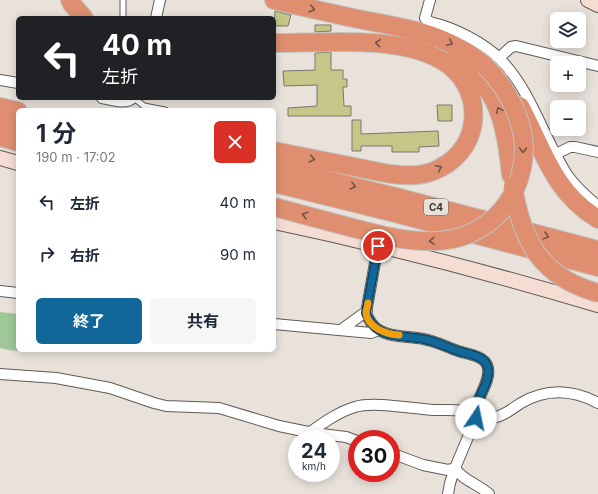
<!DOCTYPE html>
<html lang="ja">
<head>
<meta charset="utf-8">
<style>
  :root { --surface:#fff; --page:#f6f6f7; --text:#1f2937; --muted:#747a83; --accent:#116898 }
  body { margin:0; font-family:Inter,"Noto Sans JP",sans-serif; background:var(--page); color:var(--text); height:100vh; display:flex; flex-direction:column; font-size:15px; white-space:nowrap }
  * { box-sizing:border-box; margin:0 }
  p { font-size:13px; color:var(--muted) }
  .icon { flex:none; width:22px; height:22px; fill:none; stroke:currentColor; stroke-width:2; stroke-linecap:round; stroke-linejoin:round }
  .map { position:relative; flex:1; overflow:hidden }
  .sheet { position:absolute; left:16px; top:108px; width:260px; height:244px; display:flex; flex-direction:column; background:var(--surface); border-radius:6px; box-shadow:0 2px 10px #0003 }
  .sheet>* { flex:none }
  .guide { position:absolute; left:16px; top:16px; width:260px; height:84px; border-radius:6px; box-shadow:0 2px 10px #0003; background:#202124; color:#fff; overflow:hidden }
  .buttons { position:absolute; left:550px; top:12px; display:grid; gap:8px }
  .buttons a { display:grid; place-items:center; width:36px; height:36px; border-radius:6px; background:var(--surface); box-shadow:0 2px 10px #0003; font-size:20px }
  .speed { position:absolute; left:288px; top:430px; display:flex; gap:8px; font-size:20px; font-weight:700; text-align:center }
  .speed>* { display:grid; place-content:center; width:52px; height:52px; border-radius:50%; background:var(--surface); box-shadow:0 2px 10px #0003; line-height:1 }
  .speed small { font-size:10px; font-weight:400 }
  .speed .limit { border:6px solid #d22; background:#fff; color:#111 }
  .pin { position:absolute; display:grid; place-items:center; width:34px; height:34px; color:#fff; margin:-17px; border:2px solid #fff; border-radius:50%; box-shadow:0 1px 4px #0007 }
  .me { position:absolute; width:44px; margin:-22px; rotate:11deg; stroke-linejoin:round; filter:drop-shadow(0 0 3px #0008) }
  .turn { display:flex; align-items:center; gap:14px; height:84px; padding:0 20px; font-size:18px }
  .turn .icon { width:52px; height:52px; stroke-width:2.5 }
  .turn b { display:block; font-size:28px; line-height:34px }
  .round { display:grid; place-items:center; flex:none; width:42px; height:42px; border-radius:6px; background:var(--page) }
  .overview { display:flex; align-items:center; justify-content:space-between; height:68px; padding:0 20px }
  h1 { font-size:24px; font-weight:700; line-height:30px }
  .cta { display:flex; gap:8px; margin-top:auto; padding:8px 20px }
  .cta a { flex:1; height:46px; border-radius:6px; background:var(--accent); color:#fff; font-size:16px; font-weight:700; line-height:46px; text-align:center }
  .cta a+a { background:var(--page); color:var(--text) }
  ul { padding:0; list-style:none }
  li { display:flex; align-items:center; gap:12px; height:52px; padding:0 20px }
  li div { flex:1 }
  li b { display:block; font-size:15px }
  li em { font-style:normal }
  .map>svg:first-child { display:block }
  .water { fill:#9ec898 }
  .building { fill:#c6c689; stroke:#777870 }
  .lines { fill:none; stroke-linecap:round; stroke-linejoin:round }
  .lane-casing { stroke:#605b55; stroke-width:7 }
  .street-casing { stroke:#605b55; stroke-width:12 }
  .secondary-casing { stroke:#605b55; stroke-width:16 }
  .highway-casing { stroke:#c2c2c1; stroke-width:20 }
  .lane { stroke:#fff; stroke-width:5 }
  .street { stroke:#fff; stroke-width:10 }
  .secondary { stroke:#f5ddd4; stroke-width:14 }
  .highway { stroke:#df8f70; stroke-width:18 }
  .highway-bridge-casing { stroke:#c2c2c1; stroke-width:20; stroke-linecap:butt }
  .highway-bridge { stroke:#df8f70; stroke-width:18 }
  .oneway { stroke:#705346 }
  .route-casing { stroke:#0b4463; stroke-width:10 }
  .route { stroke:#116898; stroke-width:7 }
  .slow { stroke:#f59e0b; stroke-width:7 }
  .labels { text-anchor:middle; stroke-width:3.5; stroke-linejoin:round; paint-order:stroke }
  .shield { fill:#e8e2db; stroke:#6a6763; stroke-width:1 }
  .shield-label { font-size:10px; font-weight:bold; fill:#34322f }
</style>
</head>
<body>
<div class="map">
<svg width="598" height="494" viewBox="0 0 598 494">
  <rect width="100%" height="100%" fill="#e8e2db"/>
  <path class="water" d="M0,312L18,314V350H32C23,353 9,350 0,348Z"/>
  <path class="building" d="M275,11L291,15L288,26H274Z
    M315,25H331V31L315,32Z
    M331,52V70H343V79H347V87H343L344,106H351V116H288V108L317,106V85L284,86L283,71L315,70V53Z
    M437,105H452V121H438Z
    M352,120H361V134L438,131L439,146L419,147V152H392V146H361V151H352Z"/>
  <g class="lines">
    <g class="lane-casing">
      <path id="lane" d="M123,18V0
        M134,98L144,106L165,110"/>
    </g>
    <g class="street-casing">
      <path id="street" d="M430,0L425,18C429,24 437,23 444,26C463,33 484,44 499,58C532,91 543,138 568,176C576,187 587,197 598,206
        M156,18L160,0
        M499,58L511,47L516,46L598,66
        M0,80L18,83
        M102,98C112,100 125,105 133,98
        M556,154L570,147H575L598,152
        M378,246L366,313C369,320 372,326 379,330C391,338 409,336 423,339C436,341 446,347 458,351C464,353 472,354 478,357C483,359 487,363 488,368C491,385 472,401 476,418
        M0,291L18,293
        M274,324L371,333L379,330
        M342,329L367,311
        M0,374L56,378L110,388L154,403L166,406L219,408L279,426L313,433L346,437L357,441
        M309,433C323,423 338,412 355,407C374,401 413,409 434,410C448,410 461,409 474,412
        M391,453L423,465L448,470L455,468L476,418C481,417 486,419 491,418C502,417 512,409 521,403C547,388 572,389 598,403
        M455,468C462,480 478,484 489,494
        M448,494L450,483L455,468"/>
    </g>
    <g class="secondary-casing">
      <path id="secondary" d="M588,0L598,5
        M0,158L18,163
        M274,222C383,245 491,273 598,305"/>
    </g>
    <g class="highway-casing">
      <path id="highway" d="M70,0L72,4L84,18
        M274,0C302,7 330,13 358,19C414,30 453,34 497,76
        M274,43C323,43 397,35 441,60C484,84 485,145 440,168C424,177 408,176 390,174L274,151
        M454,60C500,83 506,130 511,175
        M520,106C543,149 553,192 598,219
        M0,107L18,111
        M0,124L18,128
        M0,137L18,142
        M274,167L400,198L598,250
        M274,183L395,213L598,267"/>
    </g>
    <use href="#lane" class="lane"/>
    <use href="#street" class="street"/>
    <use href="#secondary" class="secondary"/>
    <use href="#highway" class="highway"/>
    <g class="highway-bridge-casing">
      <path id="highway-bridge" d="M513,186C522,242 541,277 598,293
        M274,207C300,214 327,221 353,228C404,241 461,256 501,211C512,198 519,184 522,168C530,131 511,92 485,66"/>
    </g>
    <use href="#highway-bridge" class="highway-bridge"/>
  </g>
  <defs><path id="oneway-chevron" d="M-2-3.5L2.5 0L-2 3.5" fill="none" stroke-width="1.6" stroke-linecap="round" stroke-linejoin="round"/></defs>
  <g class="oneway">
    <use href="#oneway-chevron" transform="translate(312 9) rotate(14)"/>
    <use href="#oneway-chevron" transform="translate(378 43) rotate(-175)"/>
    <use href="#oneway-chevron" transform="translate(450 43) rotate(25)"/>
    <use href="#oneway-chevron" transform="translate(499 110) rotate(-114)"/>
    <use href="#oneway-chevron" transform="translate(523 150) rotate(90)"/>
    <use href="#oneway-chevron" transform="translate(312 159) rotate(12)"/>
    <use href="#oneway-chevron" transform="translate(439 168) rotate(-27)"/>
    <use href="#oneway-chevron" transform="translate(353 186) rotate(14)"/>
    <use href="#oneway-chevron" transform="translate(305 215) rotate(-165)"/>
    <use href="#oneway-chevron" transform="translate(546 236) rotate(15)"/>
    <use href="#oneway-chevron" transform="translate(432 241) rotate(179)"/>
  </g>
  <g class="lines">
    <g class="route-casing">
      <path id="route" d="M378,246L366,313C369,320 372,326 379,330C391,338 409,336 423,339C436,341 446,347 458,351C464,353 472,354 478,357C483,359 487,363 488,368C491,385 472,401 476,418"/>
    </g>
    <use href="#route" class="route"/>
    <path class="slow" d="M368,303C368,306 366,310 366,313C368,328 386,334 399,335"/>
  </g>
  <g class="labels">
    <rect class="shield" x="424" y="199" width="24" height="16" rx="3"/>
    <g class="shield-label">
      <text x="436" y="211">C4</text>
    </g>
  </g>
</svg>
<div class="buttons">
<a><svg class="icon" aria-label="layers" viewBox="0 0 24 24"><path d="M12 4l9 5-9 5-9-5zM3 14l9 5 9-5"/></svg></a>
<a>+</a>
<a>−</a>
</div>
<div class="speed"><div>24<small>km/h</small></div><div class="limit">30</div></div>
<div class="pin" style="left:378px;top:246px;background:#d93025"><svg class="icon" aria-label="arrive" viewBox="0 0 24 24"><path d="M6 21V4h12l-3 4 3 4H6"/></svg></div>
<svg class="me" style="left:476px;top:418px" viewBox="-20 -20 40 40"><circle r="19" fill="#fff"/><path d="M0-13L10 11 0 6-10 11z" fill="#116898"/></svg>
<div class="guide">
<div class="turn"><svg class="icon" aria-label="left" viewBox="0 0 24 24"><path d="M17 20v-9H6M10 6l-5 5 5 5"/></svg><div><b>40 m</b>左折</div></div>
</div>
<section class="sheet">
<div class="overview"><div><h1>1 分</h1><p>190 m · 17:02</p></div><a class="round" style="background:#d93025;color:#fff"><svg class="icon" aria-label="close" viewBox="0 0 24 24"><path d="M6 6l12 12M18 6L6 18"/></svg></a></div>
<ul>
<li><svg class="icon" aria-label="left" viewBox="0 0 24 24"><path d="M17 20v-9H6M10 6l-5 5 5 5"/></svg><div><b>左折</b></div><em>40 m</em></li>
<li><svg class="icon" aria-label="right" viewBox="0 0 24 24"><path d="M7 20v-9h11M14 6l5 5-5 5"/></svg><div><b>右折</b></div><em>90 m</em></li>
</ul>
<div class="cta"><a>終了</a><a>共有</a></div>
</section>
</div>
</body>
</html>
